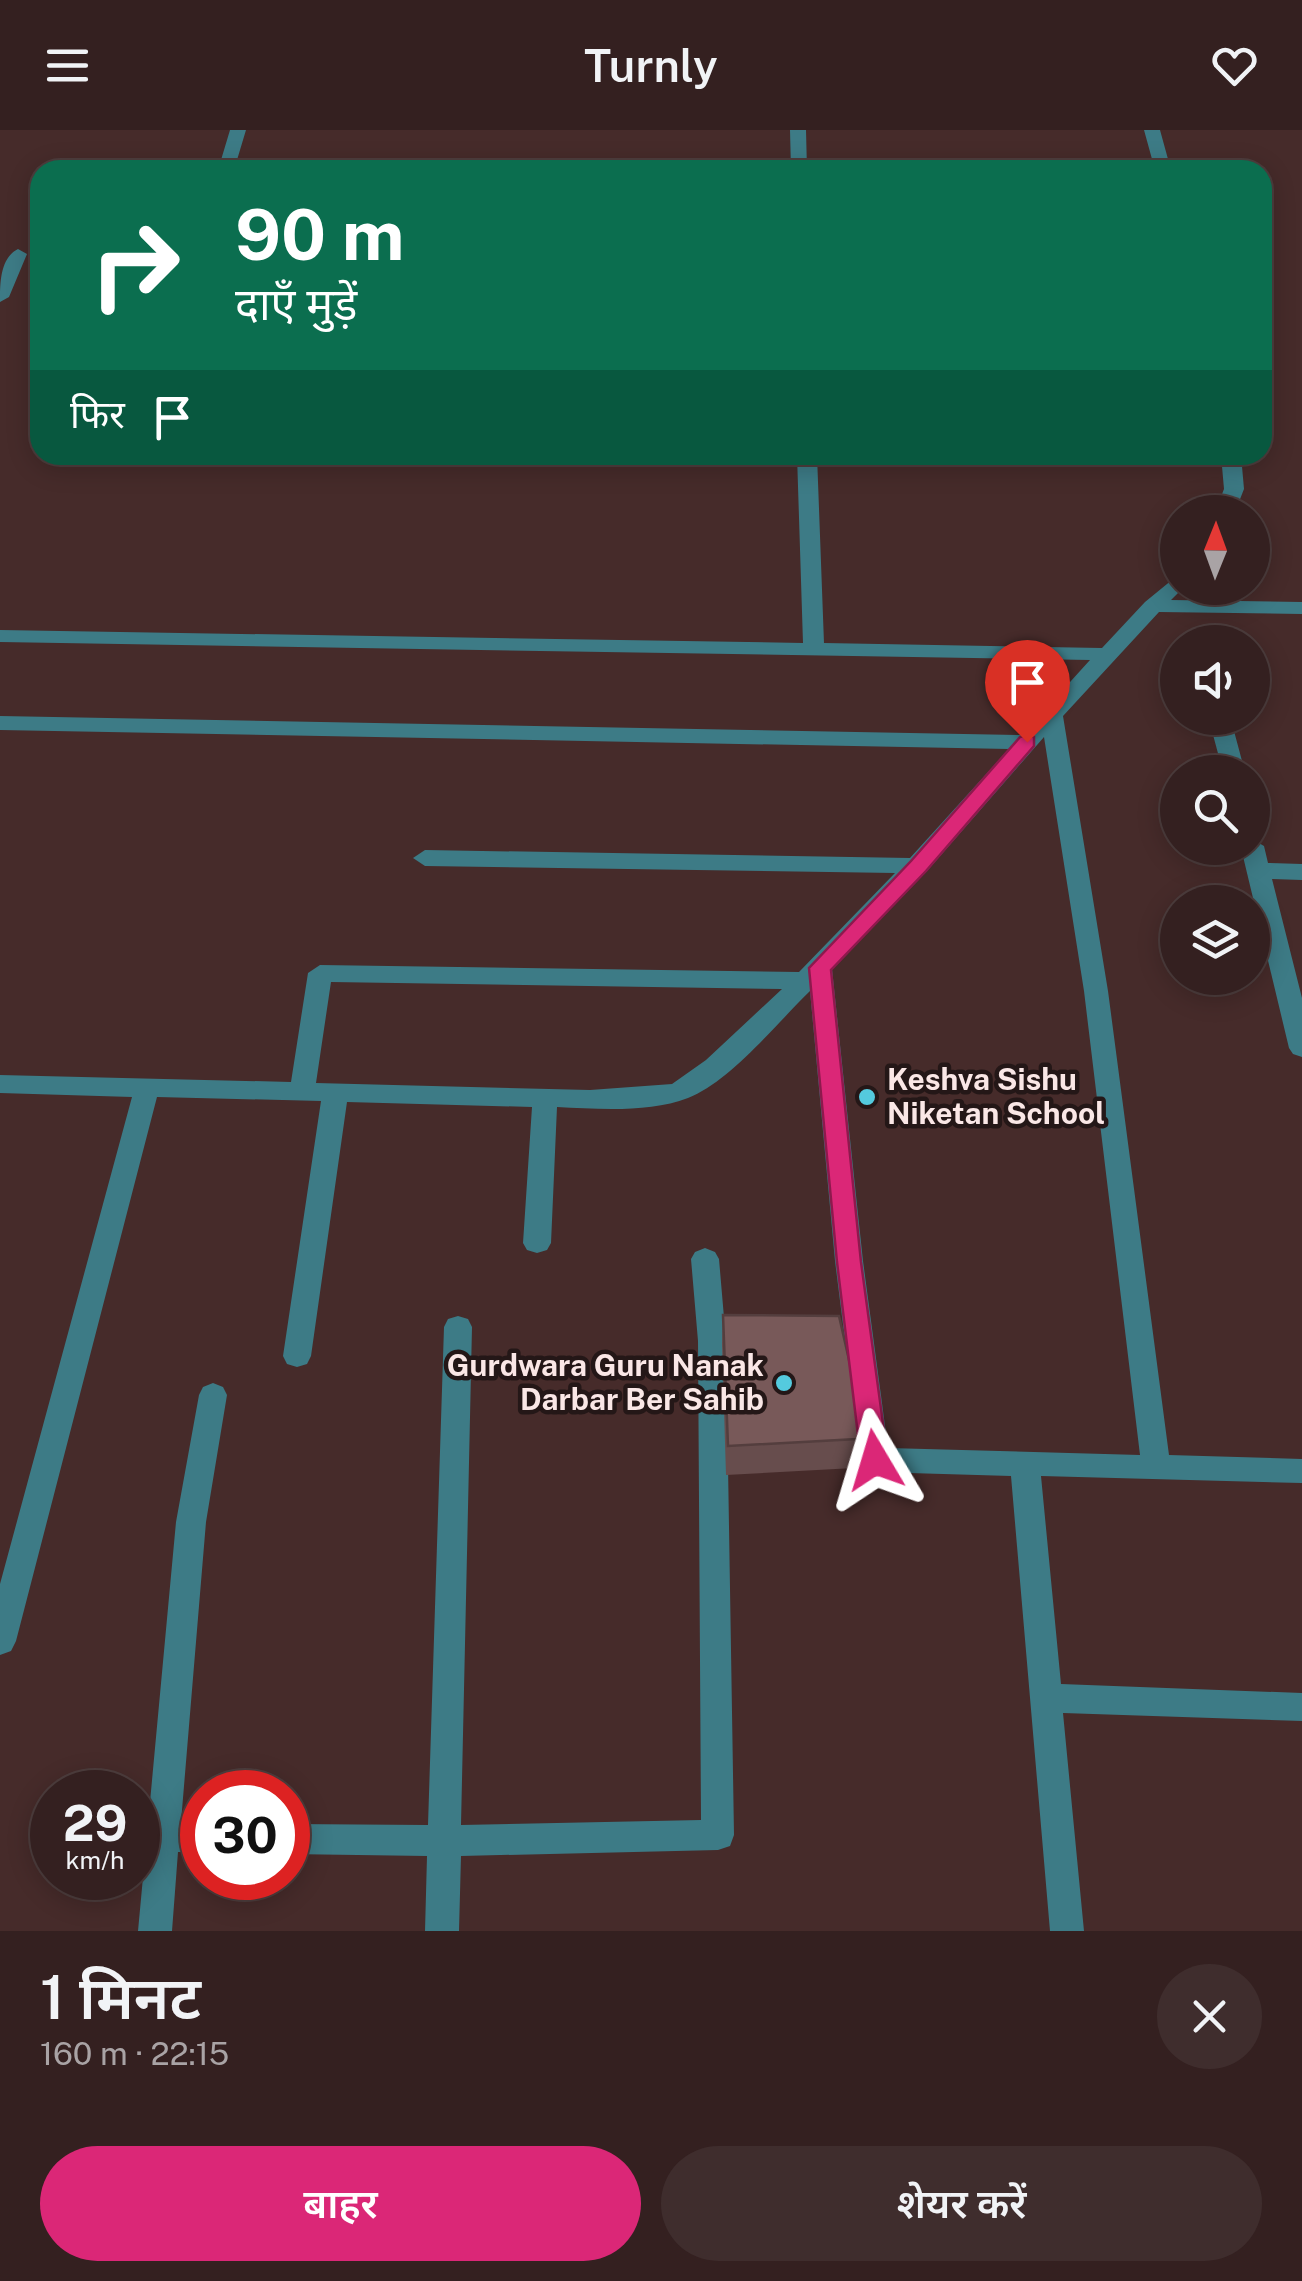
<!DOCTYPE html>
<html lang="hi">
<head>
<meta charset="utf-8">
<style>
  :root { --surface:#342020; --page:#3f2d2d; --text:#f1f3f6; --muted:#a9a3a5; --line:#4e3e3e; --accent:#db2777 }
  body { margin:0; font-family:"Public Sans","Noto Sans Devanagari",sans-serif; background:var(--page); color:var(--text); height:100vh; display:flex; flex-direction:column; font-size:38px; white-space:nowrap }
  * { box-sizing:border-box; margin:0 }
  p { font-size:32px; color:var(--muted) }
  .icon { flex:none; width:55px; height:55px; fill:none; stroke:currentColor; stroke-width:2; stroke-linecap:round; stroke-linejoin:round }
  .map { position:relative; height:1801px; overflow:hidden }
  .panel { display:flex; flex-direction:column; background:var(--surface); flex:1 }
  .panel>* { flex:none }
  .banner { position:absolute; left:30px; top:30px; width:1242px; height:305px; border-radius:30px; box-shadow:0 5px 25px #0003,0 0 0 2px var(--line); background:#0b6e4f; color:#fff; overflow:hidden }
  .needle { width:65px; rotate:1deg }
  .tools { position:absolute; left:1160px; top:365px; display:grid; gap:20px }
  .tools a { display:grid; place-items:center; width:110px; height:110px; border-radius:50%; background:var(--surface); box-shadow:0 5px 25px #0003,0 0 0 2px var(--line); font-size:50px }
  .speed { position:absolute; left:30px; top:1640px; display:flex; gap:20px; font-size:50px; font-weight:700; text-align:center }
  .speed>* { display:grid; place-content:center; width:130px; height:130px; border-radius:50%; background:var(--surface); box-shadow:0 5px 25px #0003,0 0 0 2px var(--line); line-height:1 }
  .speed small { font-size:25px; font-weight:400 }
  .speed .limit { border:15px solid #d22; background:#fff; color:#111 }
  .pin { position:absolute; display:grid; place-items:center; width:85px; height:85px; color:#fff; margin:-102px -42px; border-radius:50% 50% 50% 0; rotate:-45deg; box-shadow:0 0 10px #0007 }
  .pin .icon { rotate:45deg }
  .me { position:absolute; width:110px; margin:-55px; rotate:353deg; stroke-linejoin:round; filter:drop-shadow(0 0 8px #0008) }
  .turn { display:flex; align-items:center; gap:35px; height:210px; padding:0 40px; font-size:45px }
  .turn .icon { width:130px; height:130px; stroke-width:2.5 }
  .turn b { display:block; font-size:70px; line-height:85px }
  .then { display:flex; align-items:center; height:95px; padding:0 40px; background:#0003; gap:20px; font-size:38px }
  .round { display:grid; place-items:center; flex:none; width:105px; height:105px; border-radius:52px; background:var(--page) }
  .headline { display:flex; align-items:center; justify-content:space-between; height:170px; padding:0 40px }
  h1 { font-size:60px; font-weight:600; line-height:75px }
  .cta { display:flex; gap:20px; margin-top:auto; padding:20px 40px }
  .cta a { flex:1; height:115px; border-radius:60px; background:var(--accent); color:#fff; font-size:40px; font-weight:600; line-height:115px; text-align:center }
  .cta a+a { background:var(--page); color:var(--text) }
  header { display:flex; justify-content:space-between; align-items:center; height:130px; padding:0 40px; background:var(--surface); font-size:45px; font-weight:600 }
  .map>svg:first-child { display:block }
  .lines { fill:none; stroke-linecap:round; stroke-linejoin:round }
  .street { fill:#3d7b86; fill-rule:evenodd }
  .wall { fill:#674d4d }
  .shaded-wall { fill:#543e3e }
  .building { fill:#785959; stroke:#543e3e; stroke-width:2.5 }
  .route { fill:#db2777; stroke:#8e194d; stroke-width:2.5 }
  .poi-dot { fill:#54cade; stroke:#241717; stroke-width:4 }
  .labels { text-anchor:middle; stroke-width:9; stroke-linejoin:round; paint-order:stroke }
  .poi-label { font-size:30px; font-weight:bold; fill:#fae7e6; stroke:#241717; text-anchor:start }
</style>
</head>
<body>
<header><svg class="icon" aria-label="menu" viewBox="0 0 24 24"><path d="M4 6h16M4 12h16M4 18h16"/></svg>Turnly<svg class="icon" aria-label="heart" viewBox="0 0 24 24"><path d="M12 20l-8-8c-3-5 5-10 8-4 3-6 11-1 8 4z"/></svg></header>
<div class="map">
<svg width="1302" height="1801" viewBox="0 0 1302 1801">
  <rect width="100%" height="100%" fill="#462b2a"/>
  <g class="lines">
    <path class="street" d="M230,0H246L234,40H218Z
      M790,0H806L807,40H791Z
      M1144,0H1160L1171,40H1155Z
      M18,119L27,124L9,167L0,172C0,153 0,128 18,119Z
      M797,325H817L824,513L1102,518L1145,472L1178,445V458H1183L1171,470L1302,472V484L1159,482L1063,586L1108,861L1169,1325L1302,1329V1353L1041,1346L1061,1554L1302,1563V1591L1063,1583L1084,1801H1050L1011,1346L875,1342L865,1339L860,1330L835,1131L810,861C778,892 730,952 688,968C649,983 598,979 557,977L551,1113L547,1120L537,1123L527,1120L523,1113L532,977L347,972L311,1226L307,1234L297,1237L287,1234L283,1226L321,971L157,967L16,1511L11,1521L0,1525V1454L132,967L0,963V945L291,952L308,843L320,835L799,842L895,743L425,736L413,728L425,720L910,728L1009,619L0,600V586L1022,605L1090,530L0,512V500L803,513ZM1044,607L1084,861L1140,1325L888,1318L863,1131L832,839L927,741ZM331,852L782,859L706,930L672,954L590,960L316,953Z
      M1221,325H1241L1244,359L1235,382H1215L1224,359Z
      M1223,594L1234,601L1245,642H1223L1212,601Z
      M1252,709L1264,716L1268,733L1302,734V750L1272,749L1302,868V927L1293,924L1289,918L1241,718H1252Z
      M705,1118L715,1122L719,1129L726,1211L734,1705L730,1716L718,1720L461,1726L459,1801H425L427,1726L288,1724V1694L428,1695L444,1197L448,1189L458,1186L468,1189L472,1197L461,1695L701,1690L698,1211L691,1129L695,1122Z
      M213,1253L223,1257L227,1265L206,1392L181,1692H202V1722H178L172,1801H138L176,1392L199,1265L203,1257Z"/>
  </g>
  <path class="wall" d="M723,1185L839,1186L862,1329L854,1338L726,1345L722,1214Z"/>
  <path class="shaded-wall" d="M865,1300L862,1329L854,1338L857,1309Z"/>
  <path class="building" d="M723,1185L839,1186L865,1300L857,1309L728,1316Z"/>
  <path class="route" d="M1027,605L1034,607V616L926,741L831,840L861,1132L888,1330L884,1338L875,1341L865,1338L861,1330L837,1132L809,838L911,731L1020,607Z"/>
  <g class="poi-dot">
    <circle cx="867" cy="967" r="10"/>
    <circle cx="784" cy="1253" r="10"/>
  </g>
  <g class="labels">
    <g class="poi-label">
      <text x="887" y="960">Keshva Sishu<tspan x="887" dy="34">Niketan School</tspan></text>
      <text x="764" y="1246" text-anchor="end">Gurdwara Guru Nanak<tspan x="764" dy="34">Darbar Ber Sahib</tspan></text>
    </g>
  </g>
</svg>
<div class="tools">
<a><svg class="needle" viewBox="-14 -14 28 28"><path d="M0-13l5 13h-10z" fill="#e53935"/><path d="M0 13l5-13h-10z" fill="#a9a3a5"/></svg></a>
<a><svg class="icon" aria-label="sound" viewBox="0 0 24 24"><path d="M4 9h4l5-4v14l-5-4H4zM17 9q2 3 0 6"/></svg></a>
<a><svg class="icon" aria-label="search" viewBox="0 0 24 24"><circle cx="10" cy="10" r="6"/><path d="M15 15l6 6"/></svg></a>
<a><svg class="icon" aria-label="layers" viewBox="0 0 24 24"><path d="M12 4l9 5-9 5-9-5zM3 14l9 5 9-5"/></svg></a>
</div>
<div class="speed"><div>29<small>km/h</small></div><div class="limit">30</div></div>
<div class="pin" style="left:1027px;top:612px;background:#d93025"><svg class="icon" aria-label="arrive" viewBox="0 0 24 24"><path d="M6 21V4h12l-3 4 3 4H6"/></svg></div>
<svg class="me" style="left:875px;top:1330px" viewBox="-20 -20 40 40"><path d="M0-17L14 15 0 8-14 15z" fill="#db2777" stroke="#fff" stroke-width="4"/></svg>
<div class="banner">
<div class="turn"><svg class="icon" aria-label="right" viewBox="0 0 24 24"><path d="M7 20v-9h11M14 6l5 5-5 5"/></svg><div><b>90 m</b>दाएँ मुड़ें</div></div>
<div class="then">फिर<svg class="icon" aria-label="arrive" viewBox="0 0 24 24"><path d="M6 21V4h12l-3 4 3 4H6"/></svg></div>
</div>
</div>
<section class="panel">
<div class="headline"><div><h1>1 मिनट</h1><p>160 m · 22:15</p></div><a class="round"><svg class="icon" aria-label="close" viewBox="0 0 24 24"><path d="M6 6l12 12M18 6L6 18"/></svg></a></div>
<div class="cta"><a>बाहर</a><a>शेयर करें</a></div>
</section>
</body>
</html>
